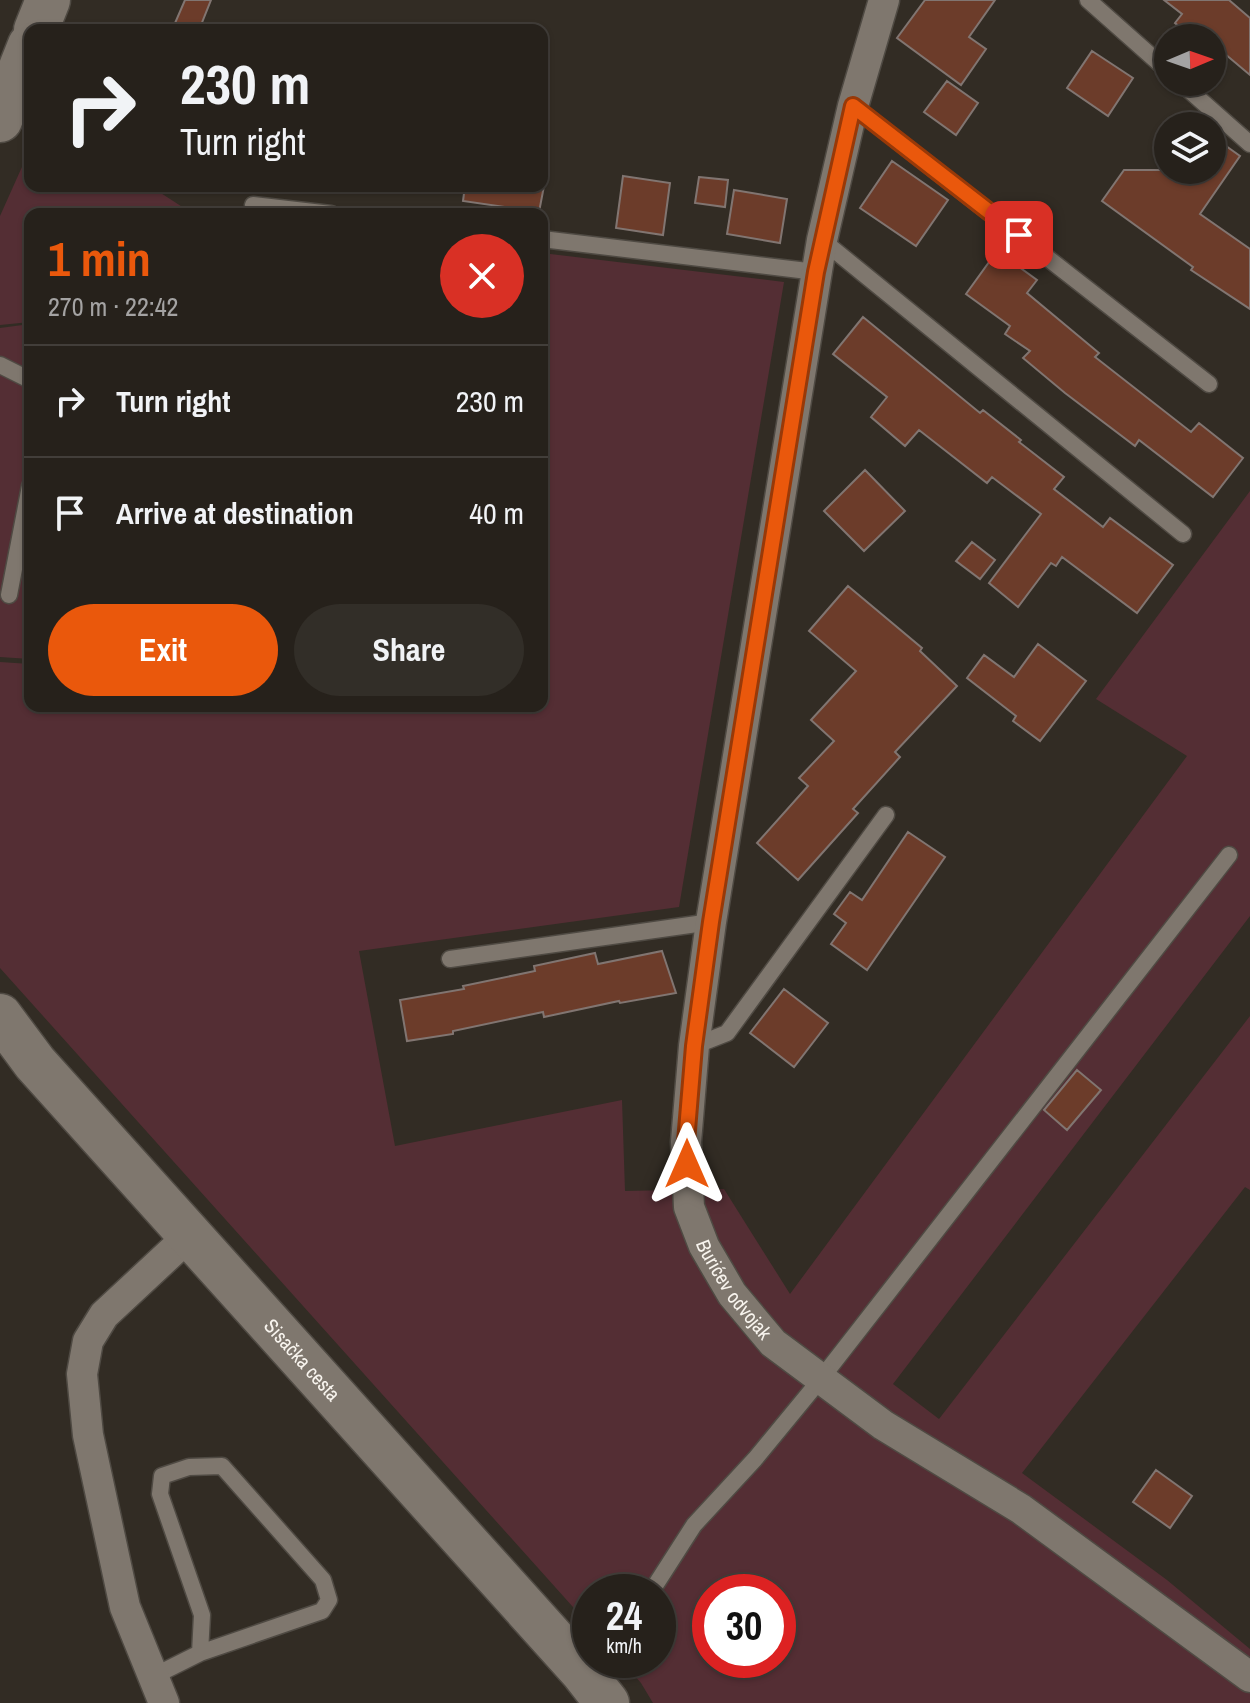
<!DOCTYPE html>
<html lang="en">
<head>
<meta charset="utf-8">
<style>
  :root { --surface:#26211b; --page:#322e28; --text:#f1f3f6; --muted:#a4a3a3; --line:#423e3a; --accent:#ea580c }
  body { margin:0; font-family:"Archivo Narrow",sans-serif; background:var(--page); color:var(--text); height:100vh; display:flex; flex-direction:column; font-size:30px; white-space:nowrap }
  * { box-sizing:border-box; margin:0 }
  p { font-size:26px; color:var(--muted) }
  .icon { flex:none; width:44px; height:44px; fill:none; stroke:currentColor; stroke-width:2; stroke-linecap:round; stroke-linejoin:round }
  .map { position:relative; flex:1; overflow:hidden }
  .sheet { position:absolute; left:24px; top:208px; width:524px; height:504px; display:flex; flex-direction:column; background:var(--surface); border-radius:16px; box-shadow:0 2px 6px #0004,0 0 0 2px var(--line) }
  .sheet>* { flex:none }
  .banner { position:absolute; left:24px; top:24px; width:524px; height:168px; border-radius:16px; box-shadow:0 2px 6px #0004,0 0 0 2px var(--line); background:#26211b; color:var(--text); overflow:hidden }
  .needle { width:52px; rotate:88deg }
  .fabs { position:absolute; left:1154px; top:24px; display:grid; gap:16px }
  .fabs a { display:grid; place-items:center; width:72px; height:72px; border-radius:50%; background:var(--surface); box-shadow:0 2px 6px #0004,0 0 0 2px var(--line); font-size:40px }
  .speed { position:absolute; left:572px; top:1574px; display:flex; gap:16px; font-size:40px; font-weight:700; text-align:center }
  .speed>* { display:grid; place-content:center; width:104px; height:104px; border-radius:50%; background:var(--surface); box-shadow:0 2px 6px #0004,0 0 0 2px var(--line); line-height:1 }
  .speed small { font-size:20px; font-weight:400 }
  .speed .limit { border:12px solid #d22; background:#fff; color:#111 }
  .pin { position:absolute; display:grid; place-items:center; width:68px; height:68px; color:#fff; margin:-34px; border-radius:16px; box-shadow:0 4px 12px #0006 }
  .me { position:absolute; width:88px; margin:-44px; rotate:0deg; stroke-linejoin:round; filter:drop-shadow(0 0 6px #0008) }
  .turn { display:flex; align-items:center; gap:28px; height:168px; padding:0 24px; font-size:36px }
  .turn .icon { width:104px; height:104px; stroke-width:2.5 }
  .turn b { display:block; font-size:56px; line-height:68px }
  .round { display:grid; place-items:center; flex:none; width:84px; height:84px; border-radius:42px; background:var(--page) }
  .head { display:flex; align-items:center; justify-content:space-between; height:136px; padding:0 24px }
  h1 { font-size:48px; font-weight:700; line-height:60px; color:var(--accent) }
  .cta { display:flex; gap:16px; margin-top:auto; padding:16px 24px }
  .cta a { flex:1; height:92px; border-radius:48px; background:var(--accent); color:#fff; font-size:32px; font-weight:700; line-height:92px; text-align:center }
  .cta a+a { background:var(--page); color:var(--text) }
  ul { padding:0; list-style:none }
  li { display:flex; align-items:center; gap:24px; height:112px; padding:0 24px; border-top:2px solid var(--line) }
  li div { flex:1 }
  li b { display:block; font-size:30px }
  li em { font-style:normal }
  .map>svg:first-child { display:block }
  .green { fill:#542e34; fill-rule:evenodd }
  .building { fill:#6c3c2a; stroke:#817571; stroke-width:2 }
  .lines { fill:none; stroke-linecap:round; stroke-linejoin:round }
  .service-casing { stroke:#4f4a43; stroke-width:19 }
  .minor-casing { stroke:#4f4a43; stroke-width:33 }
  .secondary-casing { stroke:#4f4a43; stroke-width:47 }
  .service { stroke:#7f776e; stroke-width:16 }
  .minor { stroke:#7f776e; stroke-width:30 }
  .secondary { stroke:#7f776e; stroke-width:44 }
  .route-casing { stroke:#983908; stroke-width:20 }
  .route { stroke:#ea580c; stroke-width:14 }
  .labels { text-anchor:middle; stroke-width:8; stroke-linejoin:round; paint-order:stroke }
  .street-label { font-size:20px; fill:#f8f4ee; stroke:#322c24 }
</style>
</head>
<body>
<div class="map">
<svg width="1250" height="1703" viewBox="0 0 1250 1703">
  <rect width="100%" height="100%" fill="#322c24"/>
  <path class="green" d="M30,149V186H150L187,210L221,214H30V322L0,325V216Z
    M542,253L784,282L679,907L359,951L395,1146L622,1100L625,1191L724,1189L790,1294L1187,756L1096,699L1250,491V916L893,1384L939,1419L1250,1016V1190L1245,1187L1022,1473L1167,1580L1250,1649V1703H653L641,1683L621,1660H658V1592H590V1626L0,968V662L30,664V706H542ZM710,1592H778V1660H710Z
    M30,324V659L0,657V328Z"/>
  <path class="building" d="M185,0H211L199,30H172Z
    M925,0H995L969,37L986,49L961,85L897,38Z
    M1164,0H1229L1250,18V75L1212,43V38H1193L1175,23L1182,14Z
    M1092,51L1133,78L1108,116L1067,88Z
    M947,81L978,103L956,135L924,112Z
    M1212,136L1240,156L1200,214L1250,249V309L1191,270L1193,267L1102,201L1124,170H1212Z
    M892,161L948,200L916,246L860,208Z
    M623,176L670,183L663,235L616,228Z
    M699,177L728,180L725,207L695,203Z
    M465,186H544L539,212L463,201Z
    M734,190L787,199L780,243L727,234Z
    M997,251L1037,280L1027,293L1099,353L1095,357L1191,432L1199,423L1243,458L1213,497L1139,440L1135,446L1065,393L1023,358L1030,351L1005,334L1010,326L966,294Z
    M863,317L980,413L983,410L1021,440L1019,442L1064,477L1054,489L1103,527L1110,518L1173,565L1137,613L1062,557L1056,566L1051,563L1018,607L989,583L1041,514L992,477L987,483L919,430L905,446L871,417L887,397L833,354Z
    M865,470L905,511L864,551L824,511Z
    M972,542L995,560L980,579L956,561Z
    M848,586L922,648L920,651L957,686L895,752L900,757L853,809L858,813L798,880L757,843L808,786L799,778L834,741L811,720L856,671L809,631Z
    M1038,644L1086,681L1040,741L1013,721L1016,716L967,678L984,655L1014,677Z
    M908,832L945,857L867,970L831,944L846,923L834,914L850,892L862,900Z
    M662,951L676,993L620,1003L619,1001L544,1017L543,1012L453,1031V1034L407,1041L400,1000L464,989L463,986L535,971L534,966L595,953L598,964Z
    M784,989L828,1023L794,1067L750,1033Z
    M1077,1070L1101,1090L1067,1130L1044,1110Z
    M1156,1470L1192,1496L1170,1528L1133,1502Z"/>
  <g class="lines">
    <g class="service-casing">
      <path id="service" d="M1088,0L1168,71
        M1180,82L1250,144
        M853,106L1209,384
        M253,205L331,214
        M542,239L816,272
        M822,240L1183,534
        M0,365L30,380
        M9,595L30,486
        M450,959L711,922
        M694,1046L727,1033L886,815
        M651,1592L694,1525L755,1459L820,1380L1229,855
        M154,1676L200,1653L322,1611L329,1600L323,1580L222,1466L189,1467L162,1476L160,1494L202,1615L200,1653"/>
    </g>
    <g class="minor-casing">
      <g id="minor">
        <path id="s1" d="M884,0L853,106L822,240L711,922L694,1046L686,1142L689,1207L704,1246L732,1294L773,1343L883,1425L1021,1509L1250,1677"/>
        <path d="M164,1703L125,1607L88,1435L82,1374L88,1341L104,1315L191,1234"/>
      </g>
    </g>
    <g class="secondary-casing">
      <g id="secondary">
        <path d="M36,30L48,0"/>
        <path d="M0,120L30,45"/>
        <path id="s2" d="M0,1016L35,1063L582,1671L607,1703"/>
      </g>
    </g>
    <use href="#service" class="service"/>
    <use href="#minor" class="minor"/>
    <use href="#secondary" class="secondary"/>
  </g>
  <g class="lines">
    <g class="route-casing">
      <path id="route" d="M687,1164L686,1142L694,1046L711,922L816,272L853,106L1019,235"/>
    </g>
    <use href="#route" class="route"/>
  </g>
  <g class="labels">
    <g class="street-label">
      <text dy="7" stroke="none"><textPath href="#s1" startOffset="1320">Burićev odvojak</textPath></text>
      <text dy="7" stroke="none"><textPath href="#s2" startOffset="458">Sisačka cesta</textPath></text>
    </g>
  </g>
</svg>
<div class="fabs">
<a><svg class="needle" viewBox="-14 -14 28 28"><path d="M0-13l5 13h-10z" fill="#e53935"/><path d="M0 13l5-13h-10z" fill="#a4a3a3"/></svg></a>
<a><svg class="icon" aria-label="layers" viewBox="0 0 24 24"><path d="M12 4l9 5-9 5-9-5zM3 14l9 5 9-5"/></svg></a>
</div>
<div class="speed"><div>24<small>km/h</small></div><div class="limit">30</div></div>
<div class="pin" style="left:1019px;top:235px;background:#d93025"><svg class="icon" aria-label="arrive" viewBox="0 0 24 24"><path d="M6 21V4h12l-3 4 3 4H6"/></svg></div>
<svg class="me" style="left:687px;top:1164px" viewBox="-20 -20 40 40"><path d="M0-17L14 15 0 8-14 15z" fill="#ea580c" stroke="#fff" stroke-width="4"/></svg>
<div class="banner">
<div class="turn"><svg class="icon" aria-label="right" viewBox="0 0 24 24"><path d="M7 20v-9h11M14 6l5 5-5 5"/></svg><div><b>230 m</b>Turn right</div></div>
</div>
<section class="sheet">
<div class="head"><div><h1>1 min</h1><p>270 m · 22:42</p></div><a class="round" style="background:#d93025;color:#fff"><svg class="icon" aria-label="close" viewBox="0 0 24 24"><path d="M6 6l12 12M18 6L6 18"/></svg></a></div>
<ul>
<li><svg class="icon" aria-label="right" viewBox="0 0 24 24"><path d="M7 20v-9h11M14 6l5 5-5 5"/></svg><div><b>Turn right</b></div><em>230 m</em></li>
<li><svg class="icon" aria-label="arrive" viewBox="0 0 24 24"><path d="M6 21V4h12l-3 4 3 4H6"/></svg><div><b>Arrive at destination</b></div><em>40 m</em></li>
</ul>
<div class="cta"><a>Exit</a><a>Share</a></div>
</section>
</div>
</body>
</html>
